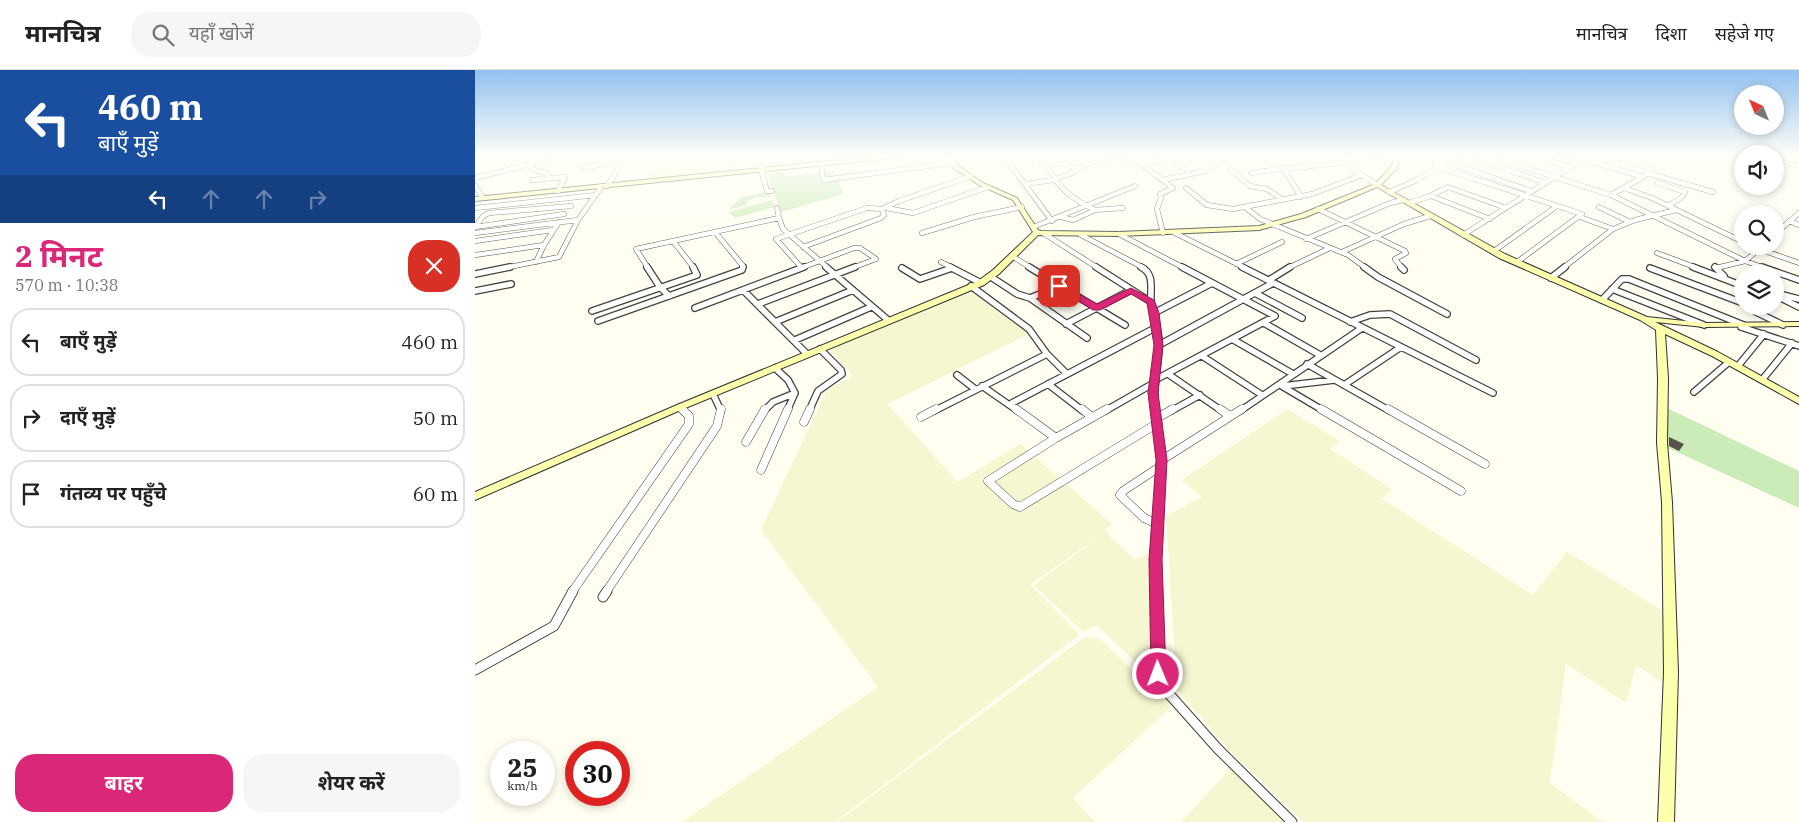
<!DOCTYPE html>
<html lang="hi">
<head>
<meta charset="utf-8">
<style>
  :root { --surface:#fff; --page:#f6f6f6; --text:#222; --muted:#767676; --line:#e0e0e0; --accent:#db2777 }
  body { margin:0; font-family:"IBM Plex Serif","Noto Sans Devanagari",serif; background:var(--page); color:var(--text); height:100vh; display:flex; flex-direction:column; font-size:19px; white-space:nowrap }
  * { box-sizing:border-box; margin:0 }
  p { font-size:16px; color:var(--muted) }
  .icon { flex:none; width:28px; height:28px; fill:none; stroke:currentColor; stroke-width:2; stroke-linecap:round; stroke-linejoin:round }
  .map { position:relative; flex:1; overflow:hidden }
  .side { display:flex; flex-direction:column; background:var(--surface); width:475px }
  .side>* { flex:none }
  .top-card { background:#1a4fa0; color:#fff; overflow:hidden }
  .needle { width:32px; rotate:317deg }
  .controls { position:absolute; left:1259px; top:15px; display:grid; gap:10px }
  .controls a { display:grid; place-items:center; width:50px; height:50px; border-radius:50%; background:var(--surface); box-shadow:0 2px 8px #0003; font-size:25px }
  .speed { position:absolute; left:15px; top:671px; display:flex; gap:10px; font-size:25px; font-weight:700; text-align:center }
  .speed>* { display:grid; place-content:center; width:65px; height:65px; border-radius:50%; background:var(--surface); box-shadow:0 2px 8px #0003; line-height:1 }
  .speed small { font-size:12px; font-weight:400 }
  .speed .limit { border:8px solid #d22; background:#fff; color:#111 }
  .pin { position:absolute; display:grid; place-items:center; width:42px; height:42px; color:#fff; margin:-21px; border-radius:10px; box-shadow:0 2px 8px #0006 }
  .me { position:absolute; width:55px; margin:-28px; rotate:359deg; stroke-linejoin:round; filter:drop-shadow(0 0 4px #0008) }
  .turn { display:flex; align-items:center; gap:18px; height:105px; padding:0 15px; font-size:22px }
  .turn .icon { width:65px; height:65px; stroke-width:2.5 }
  .turn b { display:block; font-size:35px; line-height:42px }
  .lanes { display:flex; align-items:center; height:48px; padding:0 15px; background:#0003; justify-content:center; gap:25px; direction:ltr }
  .lanes .off { opacity:.35 }
  .round { display:grid; place-items:center; flex:none; width:52px; height:52px; border-radius:20px; background:var(--page) }
  .summary { display:flex; align-items:center; justify-content:space-between; height:85px; padding:0 15px }
  h1 { font-size:30px; font-weight:700; line-height:38px; color:var(--accent) }
  .cta { display:flex; gap:10px; margin-top:auto; padding:10px 15px }
  .cta a { flex:1; height:58px; border-radius:20px; background:var(--accent); color:#fff; font-size:20px; font-weight:700; line-height:58px; text-align:center }
  .cta a+a { background:var(--page); color:var(--text) }
  ul { padding:0; list-style:none }
  li { display:flex; align-items:center; gap:15px; height:68px; margin:0 10px 8px; padding:0 5px; border:2px solid var(--line); border-radius:20px }
  li div { flex:1 }
  li b { display:block; font-size:19px }
  li em { font-style:normal }
  header { display:flex; align-items:center; gap:30px; box-sizing:border-box; height:70px; padding:0 25px; background:var(--surface); border-bottom:1px solid var(--line) }
  header strong { font-size:24px }
  nav { display:flex; gap:28px; margin-inline-start:auto; font-size:18px }
  .search { width:350px; height:45px; background:var(--page); display:flex; align-items:center; gap:12px; box-sizing:border-box; padding:0 18px; border-radius:20px; color:var(--muted); font-size:19px }
  main { display:flex; flex:1; min-height:0 }
  .map>svg:first-child { display:block }
  .farmland { fill:#f4f7cf }
  .green { fill:#cbecb8 }
  .building { fill:#58524a }
  .lines { fill:none; stroke-linecap:round; stroke-linejoin:round }
  .street-far3-casing { stroke:#424242; stroke-width:5.5 }
  .street-far2-casing { stroke:#424242; stroke-width:8 }
  .street-far1-casing { stroke:#424242; stroke-width:9 }
  .street-casing { stroke:#424242; stroke-width:11 }
  .secondary-casing { stroke:#313131; stroke-width:2 }
  .street-far3 { stroke:#fff; stroke-width:4.5 }
  .street-far2 { stroke:#fff; stroke-width:5.5 }
  .street-far1 { stroke:#fff; stroke-width:8 }
  .street { stroke:#fff; stroke-width:9 }
  .secondary { fill:#fcffab; fill-rule:evenodd }
  .route { fill:#db2777; stroke:#8e194d }
</style>
</head>
<body>
<header>
<strong>मानचित्र</strong>
<div class="search"><svg class="icon" aria-label="search" viewBox="0 0 24 24"><circle cx="10" cy="10" r="6"/><path d="M15 15l6 6"/></svg>यहाँ खोजें</div>
<nav><a>मानचित्र</a><a>दिशा</a><a>सहेजे गए</a></nav>
</header>
<main>
<section class="side">
<div class="top-card">
<div class="turn"><svg class="icon" aria-label="left" viewBox="0 0 24 24"><path d="M17 20v-9H6M10 6l-5 5 5 5"/></svg><div><b>460 m</b>बाएँ मुड़ें</div></div>
<div class="lanes"><svg class="icon" aria-label="left" viewBox="0 0 24 24"><path d="M17 20v-9H6M10 6l-5 5 5 5"/></svg><svg class="icon off" aria-label="ahead" viewBox="0 0 24 24"><path d="M12 20V5M6 11l6-6 6 6"/></svg><svg class="icon off" aria-label="ahead" viewBox="0 0 24 24"><path d="M12 20V5M6 11l6-6 6 6"/></svg><svg class="icon off" aria-label="right" viewBox="0 0 24 24"><path d="M7 20v-9h11M14 6l5 5-5 5"/></svg></div>
</div>
<div class="summary"><div><h1>2 मिनट</h1><p>570 m · 10:38</p></div><a class="round" style="background:#d93025;color:#fff"><svg class="icon" aria-label="close" viewBox="0 0 24 24"><path d="M6 6l12 12M18 6L6 18"/></svg></a></div>
<ul>
<li><svg class="icon" aria-label="left" viewBox="0 0 24 24"><path d="M17 20v-9H6M10 6l-5 5 5 5"/></svg><div><b>बाएँ मुड़ें</b></div><em>460 m</em></li>
<li><svg class="icon" aria-label="right" viewBox="0 0 24 24"><path d="M7 20v-9h11M14 6l5 5-5 5"/></svg><div><b>दाएँ मुड़ें</b></div><em>50 m</em></li>
<li><svg class="icon" aria-label="arrive" viewBox="0 0 24 24"><path d="M6 21V4h12l-3 4 3 4H6"/></svg><div><b>गंतव्य पर पहुँचे</b></div><em>60 m</em></li>
</ul>
<div class="cta"><a>बाहर</a><a>शेयर करें</a></div>
</section>
<div class="map">
<svg width="1324" height="752" viewBox="0 0 1324 752">
  <rect width="100%" height="100%" fill="#fffef0"/>
  <path class="farmland" d="M188,86H250L264,99L179,110L175,103L199,97Z
    M496,219L554,264L412,334L483,412L545,374L637,454L630,459L631,462L660,490L681,479L679,610L622,555L608,562L559,515L627,465L555,514L604,565L360,752H207L403,617L286,460L352,320L378,306L355,279Z
    M812,339L865,371L855,379L917,419L907,429L1058,525L1092,482L1193,544V616L1161,595L1151,633L1091,594L1075,713L1128,752H829L757,683L702,620L691,446L727,427L707,410Z
    M612,567L625,569L677,619H689L699,634L598,728L620,752H362L607,569Z
    M759,695L815,752H706Z"/>
  <path class="green" d="M360,101L369,124L306,142L292,104L309,102V106Z
    M290,122L295,123L296,127H282L272,131V135L253,140L266,127Z
    M297,130L300,137L260,148L254,142Z
    M1192,338L1324,401V438L1191,377Z"/>
  <path class="building" d="M1194,367L1209,374L1204,381L1194,376Z"/>
  <g class="lines">
    <g class="street-far3-casing">
      <path id="street-far3" d="M27,86L37,99
        M131,86L143,99L132,116
        M275,86L290,100
        M529,86L577,151
        M787,86L792,90
        M872,86L879,100L902,115
        M891,86L924,89L934,86
        M992,86L1071,113
        M1014,86L1136,125L1270,191L1290,198
        M1057,86L1095,97
        M1078,86L1102,93
        M0,89L5,87
        M1108,89L1168,107
        M1300,89L1324,96
        M969,91L1056,121
        M350,93L351,86
        M665,93L698,118L685,124L686,128L682,139L688,163
        M55,94L57,99L71,103L74,108
        M346,94L348,110L476,93
        M571,94C582,117 597,129 620,140L598,150L586,147
        M960,96L1107,144L1042,192
        M108,98L136,92
        M601,99L621,91L646,88L665,93L691,91L710,98
        M755,99L775,116L792,119L807,129
        M286,100L292,121H297
        M776,103L811,98
        M1172,103L1238,122
        M0,108L88,86
        M57,110L90,107L83,121
        M687,110L730,101L745,92V89L758,86
        M1183,113L1210,122L1206,128L1193,136
        M550,114L578,110L600,102V98L590,94L566,93L564,86
        M0,116L8,128
        M711,118L732,135L758,139L837,124L887,105
        M1149,118L1177,128L1268,172
        M914,122L942,110L980,86
        M1136,125L1168,107L1176,99L1141,86
        M956,126L1015,149
        M826,127L809,99L873,92
        M934,133L953,127L973,117L1031,138
        M770,137L785,149L873,185L891,198
        M1124,137L1155,152
        M0,138L121,125
        M411,138L438,143L513,117
        M843,139L930,181L931,183L920,189L927,198
        M620,140L648,138
        M1105,147L1138,159
        M304,148L308,159L353,198
        M1314,151L1324,155
        M1,156L8,146L14,143L96,136
        M0,157L89,144
        M558,157L660,116
        M240,162L268,196L267,198
        M698,162L770,198
        M0,163L103,150
        M447,163L499,147L547,137
        M568,163L623,198
        M644,164L709,198
        M1300,164L1324,143
        M606,165L669,198
        M988,165L1113,86
        M831,169L915,133L929,130
        M0,171L78,160
        M198,171L219,198
        M1276,176L1324,193
        M328,177L406,148L409,145L407,139
        M1019,181L1082,136
        M867,182L929,154L955,146
        M1182,183L1222,198
        M0,185L69,175
        M537,186L556,198
        M61,192L69,175L84,152
        M466,192L478,198
        M761,194L807,172
        M326,197L301,169L392,138L407,139L424,131L496,106
        M29,198L84,187L103,150L127,116
        M173,198L161,179L304,148L302,138
        M326,198L379,178H385L401,189L377,198
        M813,198L855,178
        M1088,198L1138,159L1160,150L1201,140
        M1241,198L1270,191L1288,176"/>
    </g>
    <g class="street-far2-casing">
      <path id="street-far2" d="M172,197L185,217L194,226
        M351,197L413,250
        M475,197L506,213
        M554,197L585,216
        M621,197L676,232
        M666,197C680,204 675,218 676,232C678,246 684,259 684,274C684,298 677,316 680,341
        M767,197L1018,323
        M889,197L903,207L972,244
        M926,197L929,200
        M1218,197L1268,216
        M1240,197L1249,206
        M1287,197L1324,210
        M427,198L445,209L477,198
        M1175,198L1268,233
        M0,204L35,197
        M516,207L542,224L555,228
        M1076,208L1090,197
        M794,210L815,197
        M496,216L554,259L572,284L592,304
        M1137,219L1229,255
        M268,220L332,284
        M0,221L36,214
        M780,223L827,248
        M1300,225L1324,237
        M1308,225L1324,229
        M1127,230L1147,209H1154L1271,256
        M283,234L380,197
        M1285,236L1281,242L1308,255
        M220,238L329,197
        M117,241L222,205L218,197
        M679,243L737,213
        M123,251L267,200L268,197
        M300,252L378,220
        M875,252L895,245L915,244L1001,290
        M789,253L845,285
        M591,254L656,220
        M1266,257L1324,276
        M612,268L555,228L585,216L650,255
        M757,269L818,304
        M320,270L396,237
        M684,275L798,213
        M727,286L787,325
        M832,294L915,341
        M1263,296L1289,264
        M300,298L313,310L320,323L312,341
        M693,304L747,341
        M482,305L500,319
        M680,310L800,246L707,197
        M1287,310L1317,273
        M573,314L608,341
        M805,315L849,341
        M869,315L926,277
        M507,316L543,341
        M808,316L859,310
        M1219,322L1254,292
        M238,324L246,341
        M537,333L682,257
        M205,337L209,341
        M289,341L298,332L320,323
        M334,341L343,321L367,304L366,300L345,279
        M459,341L572,284
        M630,341L679,313
        M696,341L725,325
        M765,341L887,258"/>
    </g>
    <g class="street-far1-casing">
      <path id="street-far1" d="M541,339L581,368
        M607,339L617,347
        M632,339L581,368L513,411L538,434L545,437L683,353
        M680,339L687,390L681,490L682,522
        M745,339L755,346
        M846,339L986,421
        M913,339L1010,394
        M446,347L461,339
        M682,348L698,339
        M329,352L335,339
        M271,372L290,339
        M687,390L767,339
        M286,400L313,339
        M683,454L669,448L645,425L648,421L686,396
        M97,522L214,354V346L207,339
        M131,522L242,356L246,339"/>
    </g>
    <g class="street-casing">
      <path id="street" d="M682,521L683,604L686,615L743,679L817,752
        M128,527L132,521
        M0,600L79,556L98,521"/>
    </g>
    <g class="secondary-casing">
      <path id="secondary" d="M404,86H422L419,88L0,131V127Z
        M472,86H478L482,95L508,113L542,128L563,160L566,161L644,162L784,156L826,144L900,114L916,97L921,86H927L921,99L906,115L1030,184L1172,247L1229,253L1324,252V256L1229,257L1180,252L1243,282L1324,327V334L1237,286L1190,264L1193,308L1192,373L1197,432L1203,602L1199,752H1183L1189,602L1187,432L1182,373L1183,308L1181,260L1165,250L1024,188L902,117L831,147L784,160L644,166L563,165L524,204L509,215L208,339L0,430V422L202,335L503,211L518,200L558,162L538,130L504,115L477,97Z"/>
    </g>
    <use href="#street-far3" class="street-far3"/>
    <use href="#street-far2" class="street-far2"/>
    <use href="#street-far1" class="street-far1"/>
    <use href="#street" class="street"/>
    <use href="#secondary" class="secondary"/>
  </g>
  <linearGradient id="sky" x2="0" y2="1"><stop stop-color="#92c1ef"/><stop offset="0.45" stop-color="#fffff8"/><stop offset="1" stop-color="#fffff8" stop-opacity="0"/></linearGradient>
  <rect width="1324" height="191" fill="url(#sky)"/>
  <path class="route" d="M584,213L622,234L656,218L679,230L684,243L688,275L683,323L692,390L687,490L691,604L688,609L683,611L678,609L676,604L674,490L681,390L673,323L679,275L672,233L656,224L625,240H618L581,217L580,216Z"/>
</svg>
<div class="controls">
<a><svg class="needle" viewBox="-14 -14 28 28"><path d="M0-13l5 13h-10z" fill="#e53935"/><path d="M0 13l5-13h-10z" fill="#767676"/></svg></a>
<a><svg class="icon" aria-label="sound" viewBox="0 0 24 24"><path d="M4 9h4l5-4v14l-5-4H4zM17 9q2 3 0 6"/></svg></a>
<a><svg class="icon" aria-label="search" viewBox="0 0 24 24"><circle cx="10" cy="10" r="6"/><path d="M15 15l6 6"/></svg></a>
<a><svg class="icon" aria-label="layers" viewBox="0 0 24 24"><path d="M12 4l9 5-9 5-9-5zM3 14l9 5 9-5"/></svg></a>
</div>
<div class="speed"><div>25<small>km/h</small></div><div class="limit">30</div></div>
<div class="pin" style="left:584px;top:216px;background:#d93025"><svg class="icon" aria-label="arrive" viewBox="0 0 24 24"><path d="M6 21V4h12l-3 4 3 4H6"/></svg></div>
<svg class="me" style="left:683px;top:604px" viewBox="-20 -20 40 40"><circle r="17" fill="#db2777" stroke="#fff" stroke-width="3"/><path d="M0-11L8 9 0 5-8 9z" fill="#fff"/></svg>
</div>
</main>
</body>
</html>
